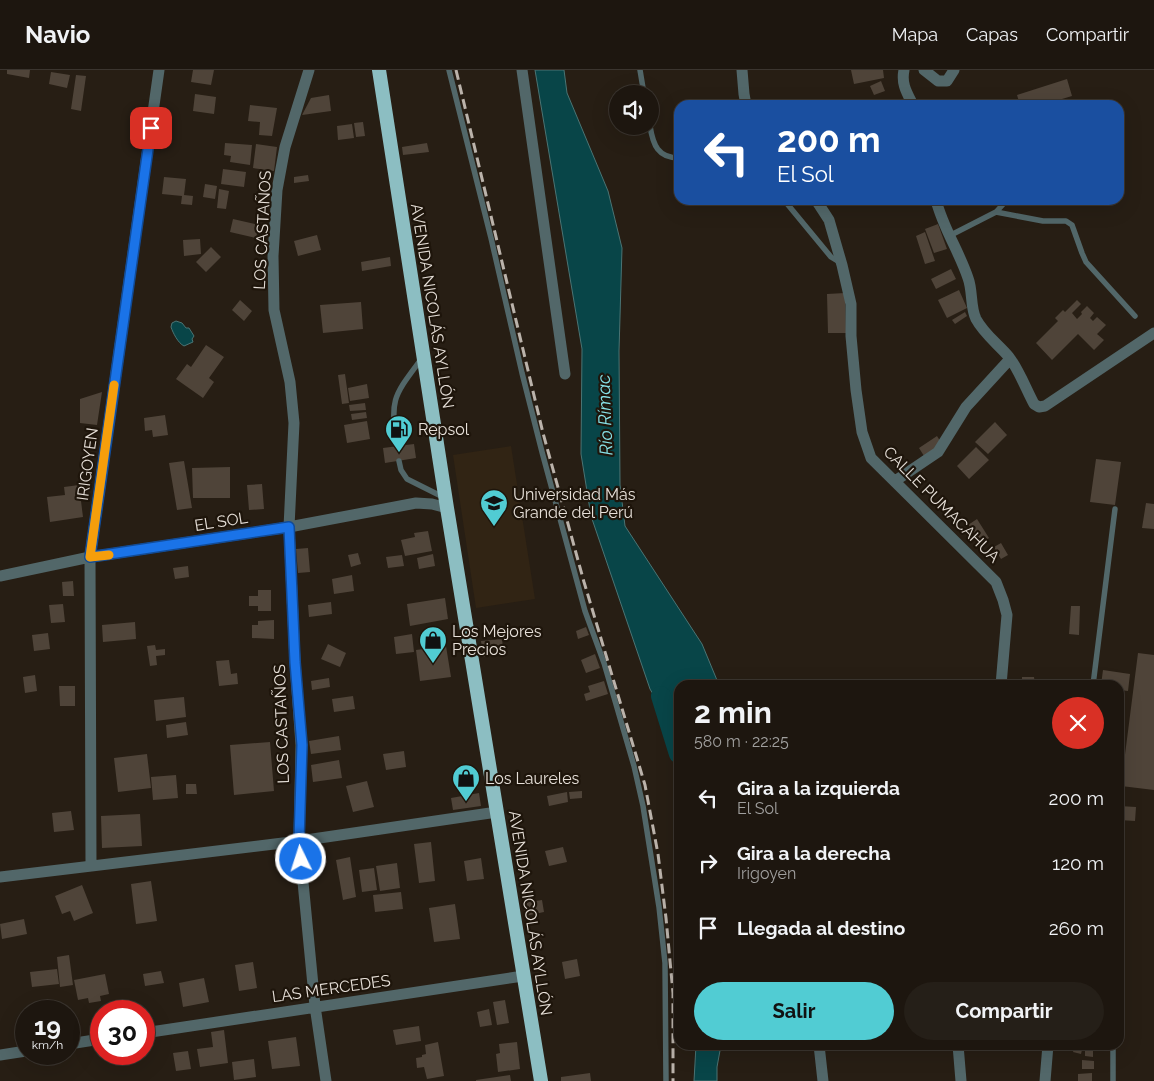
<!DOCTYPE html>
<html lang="es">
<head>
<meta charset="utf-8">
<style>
  :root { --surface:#1d160f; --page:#251f18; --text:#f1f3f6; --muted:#a09f9e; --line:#3b352f; --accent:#51ccd3 }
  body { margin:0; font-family:Raleway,sans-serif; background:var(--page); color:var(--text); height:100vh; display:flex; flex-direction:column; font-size:19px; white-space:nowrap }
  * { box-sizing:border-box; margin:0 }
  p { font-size:16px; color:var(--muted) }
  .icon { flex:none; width:28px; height:28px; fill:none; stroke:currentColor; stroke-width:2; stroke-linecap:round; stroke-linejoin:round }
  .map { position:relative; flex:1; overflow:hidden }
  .side { position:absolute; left:674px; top:610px; width:450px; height:370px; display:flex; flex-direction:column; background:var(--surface); border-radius:15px; box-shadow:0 5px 20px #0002,0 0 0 1px var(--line) }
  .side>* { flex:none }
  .banner { position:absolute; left:674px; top:30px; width:450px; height:105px; border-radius:15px; box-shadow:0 5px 20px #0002,0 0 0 1px var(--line); background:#1a4fa0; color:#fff; overflow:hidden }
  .tools { position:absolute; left:609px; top:15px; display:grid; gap:10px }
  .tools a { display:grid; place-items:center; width:50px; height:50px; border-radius:50%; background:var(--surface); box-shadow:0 5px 20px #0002,0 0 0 1px var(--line); font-size:25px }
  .speed { position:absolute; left:15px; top:930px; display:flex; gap:10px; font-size:25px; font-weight:700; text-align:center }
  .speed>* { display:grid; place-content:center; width:65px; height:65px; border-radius:50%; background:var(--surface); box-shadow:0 5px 20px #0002,0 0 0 1px var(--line); line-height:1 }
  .speed small { font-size:12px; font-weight:400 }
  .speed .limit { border:8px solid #d22; background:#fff; color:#111 }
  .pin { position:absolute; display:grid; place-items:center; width:42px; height:42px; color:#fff; margin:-21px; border-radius:10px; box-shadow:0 2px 8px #0006 }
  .me { position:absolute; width:55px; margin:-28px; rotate:356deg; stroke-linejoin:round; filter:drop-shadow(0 0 4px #0008) }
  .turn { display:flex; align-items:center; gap:18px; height:105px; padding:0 20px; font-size:22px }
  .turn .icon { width:65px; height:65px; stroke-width:2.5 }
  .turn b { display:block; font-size:35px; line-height:42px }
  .round { display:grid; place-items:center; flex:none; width:52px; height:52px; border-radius:26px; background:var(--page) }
  .head { display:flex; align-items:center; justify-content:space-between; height:85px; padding:0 20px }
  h1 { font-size:30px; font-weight:700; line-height:38px }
  .action { display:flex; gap:10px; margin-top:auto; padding:10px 20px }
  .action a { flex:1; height:58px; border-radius:30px; background:var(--accent); color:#111; font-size:20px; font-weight:700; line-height:58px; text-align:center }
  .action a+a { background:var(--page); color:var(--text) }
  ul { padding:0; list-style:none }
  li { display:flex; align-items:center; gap:15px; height:65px; padding:0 20px }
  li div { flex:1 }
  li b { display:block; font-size:19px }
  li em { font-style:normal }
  header { display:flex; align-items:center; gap:30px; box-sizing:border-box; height:70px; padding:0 25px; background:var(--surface); border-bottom:1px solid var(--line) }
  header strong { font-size:24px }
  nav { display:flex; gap:28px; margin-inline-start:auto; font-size:18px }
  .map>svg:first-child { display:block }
  .built { fill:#312414 }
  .water { fill:#084548; stroke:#4b7474 }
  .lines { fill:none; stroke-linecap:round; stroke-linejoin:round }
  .river { stroke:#084548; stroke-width:20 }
  .building { fill:#4f4439 }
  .service { stroke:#526769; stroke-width:5.5 }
  .minor { stroke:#526769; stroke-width:11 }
  .trunk { stroke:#8cbec2; stroke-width:14 }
  .rail { stroke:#bbb3ab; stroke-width:3; stroke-dasharray:10 5; stroke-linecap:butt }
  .route-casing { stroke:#114b97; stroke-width:12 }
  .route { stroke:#1a73e8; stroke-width:9 }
  .slow { stroke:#f59e0b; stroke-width:9 }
  .labels { text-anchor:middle; stroke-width:4.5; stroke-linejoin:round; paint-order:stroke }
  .street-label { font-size:16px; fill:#e7e0d9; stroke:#1e150b }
  .poi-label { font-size:16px; fill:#e7e0d9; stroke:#1e150b; text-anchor:start }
  .water-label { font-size:18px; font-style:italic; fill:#88e2e8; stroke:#1e150b }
</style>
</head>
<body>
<header>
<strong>Navio</strong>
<nav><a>Mapa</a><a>Capas</a><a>Compartir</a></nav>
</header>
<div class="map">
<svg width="1154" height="1011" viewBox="0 0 1154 1011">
  <rect width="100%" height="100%" fill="#271e14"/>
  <path class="built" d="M511,376L535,529L476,538L453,385Z"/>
  <path class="water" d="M535,0H564L567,23L608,121L622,178L619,281L620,415L625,456L702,574L719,615H679V669L650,619L591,446L581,384L582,279Z
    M176,251L182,253L186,258H189L194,266L192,269L193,272L184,276C178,273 173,263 171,257L172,253Z
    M696,975H721L717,997V1011H694Z"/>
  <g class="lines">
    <path class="river" d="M661,626L679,684"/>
  </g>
  <path class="building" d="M7,0H30L29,8L7,4Z
    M193,0H214L211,15L191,12Z
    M851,0H883L884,8L854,14Z
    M51,2L70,5L67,18L49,14Z
    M76,5L86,6L81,41L71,39Z
    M1067,9L1072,26L1042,35H1020L1017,25Z
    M881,11L885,21L874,25L870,16Z
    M195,24L216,27L214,44L193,41Z
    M329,25L331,41L302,45L311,28Z
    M250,35L277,38L272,66L259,65L260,52L248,51Z
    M363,52L365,66L356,67L354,53Z
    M352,54L354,68L338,70L337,56Z
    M225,73L252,75L250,95L230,92L231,86L224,85Z
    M427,73L429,82L403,85L402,77Z
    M256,74L277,77L274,101L253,98Z
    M223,99L246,102L244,117L221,114Z
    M308,105L309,111L294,113V107Z
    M164,107L186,109L184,125L193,126L192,135L181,134L182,126L162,124Z
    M205,114L217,116L215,129L203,127Z
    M219,119L229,121L226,139L217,138Z
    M233,149L259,155L256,168L230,162Z
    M938,154L947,179L934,183L925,159Z
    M925,162L935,191L925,194L916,166Z
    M317,165L321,180L298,186L294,171Z
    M200,169L201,184L184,186L183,170Z
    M211,177L221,187L206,202L196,192Z
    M390,187L391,196L362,201L361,192Z
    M951,199L956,209L936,219L931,209Z
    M959,220L967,238L947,248L938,230Z
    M845,223L846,263H828L827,224Z
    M240,230L252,241L244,251L232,240Z
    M1077,230L1081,234L1072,243L1077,249L1082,244L1081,242L1087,236L1094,243L1090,248L1093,251L1097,247L1106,255L1097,264L1104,270L1094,280L1078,264L1052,290L1036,273L1058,251L1055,248L1063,240L1065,242Z
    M361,232L363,259L323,263L320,235Z
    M965,242L967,246L955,254L952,250Z
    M206,275L224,287L209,308L214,312L203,328L176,309L187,294L191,297Z
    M345,304L349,333L342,334L338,305Z
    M367,314L369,328L350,331L348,318Z
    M102,322L97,355L80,353V329Z
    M365,333L366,340L350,341L349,335Z
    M366,342L367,348L352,350L351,344Z
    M165,345L168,365L153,367L152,360L145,361L144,348Z
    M367,351L370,369L347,373L344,355Z
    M995,352L1007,365L988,384L975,372Z
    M937,366L942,374L924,386L919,378Z
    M414,374L416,388L385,393L383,378Z
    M976,377L989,390L969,409L957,396Z
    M1096,389L1121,392L1115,435L1090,432Z
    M184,391L192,438L177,440L169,393Z
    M230,397V428H193L192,398Z
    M262,414L264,439L249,440L247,415Z
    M79,415L83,447L50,452L47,427L65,425L64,417Z
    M1146,433L1154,434V459L1142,458Z
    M977,449L989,468L980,474L968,455Z
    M428,461L432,481L405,486L401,470L415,467L414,463Z
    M1001,473L1008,485L1001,489L994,477Z
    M308,478L310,502L298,503L296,479Z
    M358,483L361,494L351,497L348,485Z
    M433,484L435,496L419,499L417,488Z
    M402,485L404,496L388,498L386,487Z
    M188,496L189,507L175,509L173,498Z
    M352,505L354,521L334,524L332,509Z
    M73,511L74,526H63L62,512Z
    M258,520H271V541H258V536H249V526H258Z
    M445,528L448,549L410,556L407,534Z
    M331,532L332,544L309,547L308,535Z
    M63,534L65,552L51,553L49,535Z
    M1071,536H1080L1079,565L1069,564Z
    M274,550V569L252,568V555H258V551Z
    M135,552L136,569L103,572L102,555Z
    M586,557L589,565L578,569L576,561Z
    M48,563L50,579L34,581L32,565Z
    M412,564L414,582L396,584L394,567Z
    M502,569L503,578L491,580L492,586L483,587L481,571Z
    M328,574L346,583L340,597L321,589Z
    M155,575L156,580L165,579V585L156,586L157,595L150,596L147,576Z
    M446,576L451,607L420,611L416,580Z
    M1138,583L1154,585V720L1121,716Z
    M595,584L600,598L586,603L581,590Z
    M229,590L231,604L237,603L238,614L219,616L216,591Z
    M1103,600L1130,604L1128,621L1119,620V615H1101Z
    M35,605L37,621L25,623L23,607Z
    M1022,607H1034L1035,615H1022Z
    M329,608L330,617L312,620L311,611Z
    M604,611L608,624L586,631L584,624L590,622L588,616Z
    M59,616H75V636H60Z
    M353,626L355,639L334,642L332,629Z
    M184,627L186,647L156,651L154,630Z
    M186,652L188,665L167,668L166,655Z
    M339,666L341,680L311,684L309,671Z
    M270,672L274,721L234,725L230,675Z
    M404,681L406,697L386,700L383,684Z
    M147,684L151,718L118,722L114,688Z
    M339,690L342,708L313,712L311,695Z
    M176,705L178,728L153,730L151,707Z
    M367,711L374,737L353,742L346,716Z
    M186,714H196L197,724H186Z
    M582,721V728L570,729L569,722Z
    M567,722L568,732L549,736L547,726Z
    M479,723L481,736L453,740L451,728Z
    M1119,736L1136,737L1135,751L1119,750Z
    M71,741L74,760L54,762L52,743Z
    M140,744L142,776L102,778L101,746Z
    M431,772L435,811L419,813L414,774Z
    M563,777L567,792L549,796L545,781Z
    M350,787L356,827L343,830L336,790Z
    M481,788L484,809L467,811L464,791Z
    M397,793L400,818L380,821L376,796Z
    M374,798L377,820L362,822L359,800Z
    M151,811L157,851L136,854L131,814Z
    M82,815L93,843L74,851L70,841L62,844L55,826Z
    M401,822L403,839L375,842L373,825Z
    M542,830L544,842L525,846L523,833Z
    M455,834L460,869L434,872L429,838Z
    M24,849L27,864L2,869L0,854Z
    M69,885L73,915L60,917L57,887Z
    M577,889L580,906L565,909L562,892Z
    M253,892L257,918L239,921L235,895Z
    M57,899L59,914L32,917L30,902Z
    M161,901L164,913L145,916L143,904Z
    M105,904L109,924L100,926L101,931L89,933L88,928L78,930L74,910Z
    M204,908L209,932L183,937L179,913Z
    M505,930L509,953L497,955L493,932Z
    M489,939L492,955L480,957L477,942Z
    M419,956L421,971L396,975L393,960Z
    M224,960L228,993L200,997L197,979L213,977L211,962Z
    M296,967L300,996L272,999L268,971Z
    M438,972L444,1006L427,1009L424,997L417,998L416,988L422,987V985L426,984L425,975Z
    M517,972L520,999L498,1002L496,984L500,983L499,974Z
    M1075,975H1089V977L1083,976L1081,984L1073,982Z
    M1085,979H1093V987L1085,986Z
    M188,981L191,999L176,1001L173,983Z
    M254,989L256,1007L234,1010L232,992Z
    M1082,990L1094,991V999H1082Z
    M590,1003L591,1011H561V1007Z
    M1092,1003V1011H1078V1004Z
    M510,1005L511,1011H476V1010Z"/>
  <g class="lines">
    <path class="service" d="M449,0L491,168L522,303L542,382L585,541L604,593L634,696L643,736L659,837L665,893L666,1011
      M640,0L644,24
      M650,56C653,75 658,88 679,88
      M784,130L831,187L841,193
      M996,142L1043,151H1066L1072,155L1082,183L1086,192L1135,246
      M949,166L996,142L1007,130
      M397,376C390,328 393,327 422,288
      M399,391L401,400L407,409L443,427
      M1093,615L1115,439
      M1113,975V1011"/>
    <path class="minor" d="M309,0L285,77L277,120L273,186L274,240L290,312L294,353L289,457L295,592L301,675L299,771L315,936L326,1011
      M522,0L565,304
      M742,0L744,24L746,35
      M904,0C901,14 907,23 913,35
      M924,0L938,11H947L954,0
      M816,130L829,150L842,195L851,234V266L856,320L862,362L871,388L996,512L1003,530L1007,545L1001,615
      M936,130C943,158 959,181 968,208C973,221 970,237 976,249C984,264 998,274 1009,287C1019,300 1026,319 1034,334L1039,337L1045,336L1154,263
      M895,411L938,382L966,337L1010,289
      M0,506L90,487L289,457L416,433L432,434L447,438
      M91,795L90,487L159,0
      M0,807L299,771L497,742
      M144,963L523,906
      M69,974L101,969
      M819,975L823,1011
      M958,975L961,1011
      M0,985L26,981
      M1045,1011L1048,975"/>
    <path class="trunk" d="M379,0L447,438L541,1011"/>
    <path class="rail" d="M456,0L543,363L584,512L645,715L658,784L666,848L673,923V1011"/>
  </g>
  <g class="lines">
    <g class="route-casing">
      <path id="route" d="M151,58L90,487L289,457L295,592L302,675L299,771L301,789"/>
    </g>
    <use href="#route" class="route"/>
    <path class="slow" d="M109,485L90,487L114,315"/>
  </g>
  <defs>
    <g id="fuel-pin" transform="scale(1.4375)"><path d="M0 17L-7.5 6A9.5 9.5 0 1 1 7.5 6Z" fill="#51ccd3" stroke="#1e150b"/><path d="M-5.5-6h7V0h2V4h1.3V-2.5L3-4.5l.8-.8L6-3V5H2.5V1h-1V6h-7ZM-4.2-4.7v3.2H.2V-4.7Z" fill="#111"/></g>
    <g id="school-pin" transform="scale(1.4375)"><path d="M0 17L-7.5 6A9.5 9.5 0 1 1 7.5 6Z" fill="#51ccd3" stroke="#1e150b"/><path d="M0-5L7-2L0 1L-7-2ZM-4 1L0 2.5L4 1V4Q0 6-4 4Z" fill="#111"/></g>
    <g id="shop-pin" transform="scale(1.4375)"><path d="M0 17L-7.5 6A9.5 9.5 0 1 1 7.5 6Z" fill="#51ccd3" stroke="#1e150b"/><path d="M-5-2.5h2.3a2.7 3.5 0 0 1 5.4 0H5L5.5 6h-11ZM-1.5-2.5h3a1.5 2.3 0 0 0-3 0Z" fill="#111"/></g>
  </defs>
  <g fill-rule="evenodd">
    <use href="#fuel-pin" x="399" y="359"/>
    <use href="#school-pin" x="494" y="433"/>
    <use href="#shop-pin" x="433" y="570"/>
    <use href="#shop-pin" x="466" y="708"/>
  </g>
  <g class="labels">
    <g class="street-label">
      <text transform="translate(262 160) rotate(-87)" y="6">LOS CASTAÑOS</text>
      <text transform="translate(433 236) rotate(81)" y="6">AVENIDA NICOLÁS AYLLÓN</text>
      <text transform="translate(87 394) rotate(-82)" y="6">IRIGOYEN</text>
      <text transform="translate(942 434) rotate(45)" y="6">CALLE PUMACAHUA</text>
      <text transform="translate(221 451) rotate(-9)" y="6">EL SOL</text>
      <text transform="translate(281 654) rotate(-92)" y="6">LOS CASTAÑOS</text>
      <text transform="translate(531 843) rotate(81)" y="6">AVENIDA NICOLÁS AYLLÓN</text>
      <text transform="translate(331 918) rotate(-8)" y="6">LAS MERCEDES</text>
    </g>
    <g class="poi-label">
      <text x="418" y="365">Repsol</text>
      <text x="513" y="430">Universidad Más<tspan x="513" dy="18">Grande del Perú</tspan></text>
      <text x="452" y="567">Los Mejores<tspan x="452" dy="18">Precios</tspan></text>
      <text x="485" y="714">Los Laureles</text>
    </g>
    <g class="water-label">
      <text transform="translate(605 345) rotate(-92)" y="6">Río Rímac</text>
    </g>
  </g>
</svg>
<div class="tools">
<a><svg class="icon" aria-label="sound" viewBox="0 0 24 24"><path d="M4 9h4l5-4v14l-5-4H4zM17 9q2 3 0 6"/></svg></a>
</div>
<div class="speed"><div>19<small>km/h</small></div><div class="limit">30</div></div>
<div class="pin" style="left:151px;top:58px;background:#d93025"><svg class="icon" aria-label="arrive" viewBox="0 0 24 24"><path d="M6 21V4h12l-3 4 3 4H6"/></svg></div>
<svg class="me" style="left:301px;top:789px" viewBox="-20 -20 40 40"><circle r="17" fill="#1a73e8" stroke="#fff" stroke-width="3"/><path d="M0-11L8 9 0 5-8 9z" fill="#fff"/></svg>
<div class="banner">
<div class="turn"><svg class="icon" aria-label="left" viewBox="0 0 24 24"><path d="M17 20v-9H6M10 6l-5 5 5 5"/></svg><div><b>200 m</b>El Sol</div></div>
</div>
<section class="side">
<div class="head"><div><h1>2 min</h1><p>580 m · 22:25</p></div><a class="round" style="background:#d93025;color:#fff"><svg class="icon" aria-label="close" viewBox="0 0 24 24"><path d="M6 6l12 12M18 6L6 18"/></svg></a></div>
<ul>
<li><svg class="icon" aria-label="left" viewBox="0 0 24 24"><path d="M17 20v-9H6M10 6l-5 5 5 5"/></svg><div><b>Gira a la izquierda</b><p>El Sol</p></div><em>200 m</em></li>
<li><svg class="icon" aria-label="right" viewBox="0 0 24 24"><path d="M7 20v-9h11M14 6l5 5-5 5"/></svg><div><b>Gira a la derecha</b><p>Irigoyen</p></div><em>120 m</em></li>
<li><svg class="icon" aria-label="arrive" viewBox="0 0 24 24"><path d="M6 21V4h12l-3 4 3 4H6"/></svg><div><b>Llegada al destino</b></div><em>260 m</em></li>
</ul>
<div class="action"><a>Salir</a><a>Compartir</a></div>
</section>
</div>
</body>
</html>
